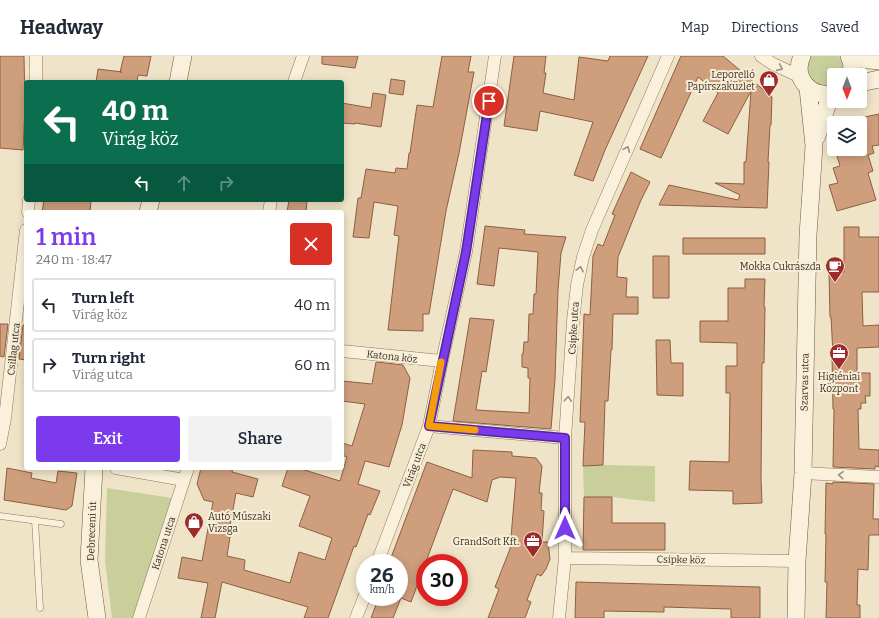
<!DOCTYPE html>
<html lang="en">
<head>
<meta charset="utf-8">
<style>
  :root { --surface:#fff; --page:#f2f2f3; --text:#1f2937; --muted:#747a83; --line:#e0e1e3; --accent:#7c3aed }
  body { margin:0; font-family:Bitter,serif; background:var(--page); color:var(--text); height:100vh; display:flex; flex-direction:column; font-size:15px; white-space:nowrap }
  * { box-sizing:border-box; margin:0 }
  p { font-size:13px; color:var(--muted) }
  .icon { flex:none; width:22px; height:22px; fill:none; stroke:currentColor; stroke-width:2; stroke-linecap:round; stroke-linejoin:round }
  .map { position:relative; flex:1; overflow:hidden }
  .details { position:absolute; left:24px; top:154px; width:320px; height:260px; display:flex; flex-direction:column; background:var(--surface); border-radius:4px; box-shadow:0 2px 10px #0003 }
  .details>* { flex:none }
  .banner { position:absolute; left:24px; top:24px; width:320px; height:122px; border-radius:4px; box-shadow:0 2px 10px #0003; background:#0b6e4f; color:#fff; overflow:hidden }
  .needle { width:26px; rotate:180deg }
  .controls { position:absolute; left:827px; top:12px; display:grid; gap:8px }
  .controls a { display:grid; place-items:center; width:40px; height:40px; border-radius:4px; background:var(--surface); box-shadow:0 2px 10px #0003; font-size:20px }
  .speed { position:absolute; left:356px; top:498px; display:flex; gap:8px; font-size:20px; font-weight:700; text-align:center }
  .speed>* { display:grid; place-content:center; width:52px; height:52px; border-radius:50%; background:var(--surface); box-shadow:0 2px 10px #0003; line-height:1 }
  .speed small { font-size:10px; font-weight:400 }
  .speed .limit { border:6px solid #d22; background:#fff; color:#111 }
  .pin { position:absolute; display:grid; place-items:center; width:34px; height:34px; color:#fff; margin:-17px; border:2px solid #fff; border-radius:50%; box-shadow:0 1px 4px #0007 }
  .me { position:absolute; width:44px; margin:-22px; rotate:0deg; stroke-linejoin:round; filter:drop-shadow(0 0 3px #0008) }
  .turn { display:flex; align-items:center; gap:14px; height:84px; padding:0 12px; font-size:18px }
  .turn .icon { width:52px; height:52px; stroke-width:2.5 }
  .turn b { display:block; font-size:28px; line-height:34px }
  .lanes { display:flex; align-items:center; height:38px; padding:0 12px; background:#0003; justify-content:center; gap:20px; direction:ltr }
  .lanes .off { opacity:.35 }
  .round { display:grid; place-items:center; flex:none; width:42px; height:42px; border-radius:4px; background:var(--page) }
  .summary { display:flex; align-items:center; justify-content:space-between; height:68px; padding:0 12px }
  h1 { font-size:24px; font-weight:600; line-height:30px; color:var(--accent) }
  .button { display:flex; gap:8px; margin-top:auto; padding:8px 12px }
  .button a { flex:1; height:46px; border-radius:4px; background:var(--accent); color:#fff; font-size:16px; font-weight:600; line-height:46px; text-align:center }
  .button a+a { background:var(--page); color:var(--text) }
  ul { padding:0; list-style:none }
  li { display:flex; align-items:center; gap:12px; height:54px; margin:0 8px 6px; padding:0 4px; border:2px solid var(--line); border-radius:4px }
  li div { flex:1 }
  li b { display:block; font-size:15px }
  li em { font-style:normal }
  header { display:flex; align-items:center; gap:24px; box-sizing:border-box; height:56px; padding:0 20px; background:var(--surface); border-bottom:1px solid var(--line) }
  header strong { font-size:19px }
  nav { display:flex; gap:22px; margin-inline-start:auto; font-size:14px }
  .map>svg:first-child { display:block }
  .green { fill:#c9cf9b }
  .building { fill:#cf9f7d; stroke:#8d5f41 }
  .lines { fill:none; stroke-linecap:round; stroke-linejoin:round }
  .lane-casing { stroke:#8d765c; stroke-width:7 }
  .street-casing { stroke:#8d765c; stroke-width:13 }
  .secondary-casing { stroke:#6f573f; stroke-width:18 }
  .lane { stroke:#faf1dc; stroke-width:6 }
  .street { stroke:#faf1dc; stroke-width:12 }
  .secondary { stroke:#faf1dc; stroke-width:17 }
  .oneway { stroke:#9c907e }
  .route-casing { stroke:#51269a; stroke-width:10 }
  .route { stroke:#7c3aed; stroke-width:7 }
  .slow { stroke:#f59e0b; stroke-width:7 }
  .labels { text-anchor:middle; stroke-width:4; stroke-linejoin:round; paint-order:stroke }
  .poi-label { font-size:10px; fill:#3d2e20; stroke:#f7eed8; text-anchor:end }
  .street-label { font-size:10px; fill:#3d2e20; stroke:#f7eed8 }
</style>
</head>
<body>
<header>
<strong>Headway</strong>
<nav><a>Map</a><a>Directions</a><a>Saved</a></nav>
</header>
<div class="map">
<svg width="879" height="562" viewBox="0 0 879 562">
  <rect width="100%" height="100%" fill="#f0e4c8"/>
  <path class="green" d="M811,0H839C843,6 845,12 843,19H834V29L831,30H818L809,21L807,8Z
    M603,409L655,410V446L612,441H584L583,410Z
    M107,432L172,442L134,562H112L105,505Z"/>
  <path class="building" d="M0,0H24L25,52L23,94L0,92Z
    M124,0H151L147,20L138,19L137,26H96L98,13L122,16H120Z
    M322,0H358L355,12L322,8Z
    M442,0H471L468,16H474L459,97L446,155L429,258H423V275L388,274L399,180L394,179L398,150L374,146L369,182L353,181L358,142H361L366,113L395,117L396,112L407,113L409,97H410L417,49L433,51Z
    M514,0H546L544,17H546L543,37L574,44L579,1L608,5L610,0H648L605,94L593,125L574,119L593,66L540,55L537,75L504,70Z
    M681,0H723L772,41L771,69H770L768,106H769L767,152L659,149L669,129L738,144L740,139L715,127L744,128V106H746L751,35L728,78L703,65L718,37L698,21L661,102L640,93Z
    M391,23L405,25L403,39L389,37Z
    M373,37L386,39L381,71L355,67V68L342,67V47L371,52Z
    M879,58V89L872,90L874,97L868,99L873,115L868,117L876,144L837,155L829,129L838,127L833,112L840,110L837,100L843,98L842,93H860V62Z
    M631,116L650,126L641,144L618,201L617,221L627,222L626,241H638V258H613L612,294H611L608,345H605L603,409L583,410L585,366H580L584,258L590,259L593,200L598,188L603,190L615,159L612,158Z
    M44,144H91L90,156H42Z
    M289,144H307L306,156H287Z
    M485,170L525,174L524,178L566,181L561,197L558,234L555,323L551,373L453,365L470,262L494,264L486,316L482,315L476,354L529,357L530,322H528V312L522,311V298H523L524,286H528L529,258H533L534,238H536L538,196L499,192L494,230L477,228Z
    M844,171H859V181H879V236H862L863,270L879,269V291L857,292V317H870V340H865L866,347H861V353H858L859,393L879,394V411L875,410V413L833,411L834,353H833L832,298H833L831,261H830L829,216H844Z
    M683,182H765V198H683Z
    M653,200H669V242H653Z
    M745,223H765L764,251H765L764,307H762L761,423L762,447L733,448V435L689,434L690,405L729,406L730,337H726V310H737V287L700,286V265H728V232H745Z
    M0,268H8L4,301L0,300Z
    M23,269H26V304L19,303Z
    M656,284H670L671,307H683V340L657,339Z
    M376,306L403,309L410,322L402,369L389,411L365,405L358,428L380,435L370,459L368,458L356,491L354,490L328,562H304L308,551L222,526L215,562H201L208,527L178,522L182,501L202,505L213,446L204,444L197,428L201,412H233L232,416L258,423L253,441L236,437L228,481H230L227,500L245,504L244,514L290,527L299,496L325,504L332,482L299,470L310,440L282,430L288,412H298L340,425L347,401L342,399V387L352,390L365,348L342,345V325L372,328Z
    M473,394L512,396V400L536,402L542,410L539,437H542L541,454L544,455L542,486H548L550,503L546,513L541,520L537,518L527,544L531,546L525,562H488L499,533L495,531L510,493L516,422L500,421L492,424L487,446L453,433L411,546L401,542L393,562H371L379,541H399V507H389L427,406L472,422Z
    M7,412L32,417L31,422L56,427L58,415L77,417L72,450L66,454L4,444Z
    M833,426L874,428L873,463H879V479H869L868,514L858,513L857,549H860V562H826L827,526H825L826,478H825L826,427L833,428Z
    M584,441H612V467H665V494H583Z
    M576,526L760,531V562H731V553L664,551V556L604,555V562H575Z"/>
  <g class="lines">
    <g class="lane-casing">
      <path id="lane" d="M0,460L61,468
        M35,464L40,552"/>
    </g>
    <g class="street-casing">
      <path id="street" d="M761,0L773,8L801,21
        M36,26V0
        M294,26L303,0
        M28,156L29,144
        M269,156L271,144
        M342,295L442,305
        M429,370L565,382
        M0,388L5,362L26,174
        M116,412L184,424
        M803,417L879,421
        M565,502L797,505
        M377,507L429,370L442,305L466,196L495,0
        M139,562L184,424L188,412
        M356,562L365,539
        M559,562L565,502V382L573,265L577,229L583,201L592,174L668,0"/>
    </g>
    <g class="secondary-casing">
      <path id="secondary" d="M802,0C792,22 811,43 834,37
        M849,0L852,8L851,19
        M850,2L879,5
        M178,26L183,0
        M860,27L879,23
        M817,80L831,38
        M148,156L151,144
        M94,412L89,504L97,562
        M796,562L797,505L803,417L808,179L814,90L808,32"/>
    </g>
    <use href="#lane" class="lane"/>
    <use href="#street" class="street"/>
    <use href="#secondary" class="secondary"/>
  </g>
  <defs><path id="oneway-chevron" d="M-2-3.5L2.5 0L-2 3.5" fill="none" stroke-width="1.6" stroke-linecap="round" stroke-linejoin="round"/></defs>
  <g class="oneway">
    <use href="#oneway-chevron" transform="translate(780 12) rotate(24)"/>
    <use href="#oneway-chevron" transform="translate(627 93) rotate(-66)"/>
    <use href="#oneway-chevron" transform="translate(580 213) rotate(-78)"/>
    <use href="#oneway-chevron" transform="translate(568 343) rotate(-86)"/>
    <use href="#oneway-chevron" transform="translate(841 419) rotate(-176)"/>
  </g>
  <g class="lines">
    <g class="route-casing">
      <path id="route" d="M489,45L466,196L429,370L565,382V472"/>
    </g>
    <use href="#route" class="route"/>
    <path class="slow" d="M441,306L429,370L475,374"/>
  </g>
  <defs>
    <g id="shop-pin" transform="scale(1)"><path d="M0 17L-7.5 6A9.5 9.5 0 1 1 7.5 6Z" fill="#9e2a2b" stroke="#f7eed8"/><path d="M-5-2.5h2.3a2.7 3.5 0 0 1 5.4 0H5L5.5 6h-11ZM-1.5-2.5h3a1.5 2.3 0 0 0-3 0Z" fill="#fff"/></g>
    <g id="cafe-pin" transform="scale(1)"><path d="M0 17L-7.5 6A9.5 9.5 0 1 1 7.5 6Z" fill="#9e2a2b" stroke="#f7eed8"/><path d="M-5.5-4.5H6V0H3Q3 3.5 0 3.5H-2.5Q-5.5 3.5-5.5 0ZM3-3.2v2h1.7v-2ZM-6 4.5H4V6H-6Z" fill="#fff"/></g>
    <g id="office-pin" transform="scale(1)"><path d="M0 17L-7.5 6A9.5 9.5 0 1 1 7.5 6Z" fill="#9e2a2b" stroke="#f7eed8"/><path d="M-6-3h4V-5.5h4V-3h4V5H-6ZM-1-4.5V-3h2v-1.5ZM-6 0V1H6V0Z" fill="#fff"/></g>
  </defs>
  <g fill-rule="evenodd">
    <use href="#shop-pin" x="769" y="24"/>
    <use href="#cafe-pin" x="835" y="210"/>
    <use href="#office-pin" x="839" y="297"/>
    <use href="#shop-pin" x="194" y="466"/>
    <use href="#office-pin" x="533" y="485"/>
  </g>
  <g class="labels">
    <g class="poi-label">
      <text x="755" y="22">Leporelló<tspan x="755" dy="12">Papírszaküzlet</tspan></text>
      <text x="821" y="214">Mokka Cukrászda</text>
      <text x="839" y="324" text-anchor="middle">Higiéniai<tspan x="839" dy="12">Központ</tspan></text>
      <text x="208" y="464" text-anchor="start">Autó Műszaki<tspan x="208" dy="12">Vizsga</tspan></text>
      <text x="519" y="489">GrandSoft Kft.</text>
    </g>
    <g class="street-label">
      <text transform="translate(573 272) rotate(-86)" y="4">Csipke utca</text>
      <text transform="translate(13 293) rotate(-84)" y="4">Csillag utca</text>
      <text transform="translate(392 300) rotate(6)" y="4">Katona köz</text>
      <text transform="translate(804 326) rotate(-89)" y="4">Szarvas utca</text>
      <text transform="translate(414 409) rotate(-69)" y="4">Virág utca</text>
      <text transform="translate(91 475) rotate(-88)" y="4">Debreceni út</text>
      <text transform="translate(163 487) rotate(-72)" y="4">Katona utca</text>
      <text transform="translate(681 503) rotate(1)" y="4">Csipke köz</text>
    </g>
  </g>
</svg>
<div class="controls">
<a><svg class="needle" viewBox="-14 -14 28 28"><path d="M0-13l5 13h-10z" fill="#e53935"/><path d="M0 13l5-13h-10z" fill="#747a83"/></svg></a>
<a><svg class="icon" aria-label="layers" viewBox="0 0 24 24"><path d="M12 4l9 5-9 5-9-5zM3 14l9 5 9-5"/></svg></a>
</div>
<div class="speed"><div>26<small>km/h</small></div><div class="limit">30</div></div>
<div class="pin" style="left:489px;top:45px;background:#d93025"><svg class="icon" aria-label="arrive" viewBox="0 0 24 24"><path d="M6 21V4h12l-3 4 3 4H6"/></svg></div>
<svg class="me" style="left:565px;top:472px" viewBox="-20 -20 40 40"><path d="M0-17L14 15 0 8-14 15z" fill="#7c3aed" stroke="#fff" stroke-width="4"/></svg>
<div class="banner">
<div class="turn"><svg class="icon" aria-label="left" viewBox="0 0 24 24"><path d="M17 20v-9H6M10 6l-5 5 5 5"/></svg><div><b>40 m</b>Virág köz</div></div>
<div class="lanes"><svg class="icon" aria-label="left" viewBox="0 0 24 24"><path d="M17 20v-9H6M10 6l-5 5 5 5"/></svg><svg class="icon off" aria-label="ahead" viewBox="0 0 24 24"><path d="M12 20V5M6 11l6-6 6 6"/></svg><svg class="icon off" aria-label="right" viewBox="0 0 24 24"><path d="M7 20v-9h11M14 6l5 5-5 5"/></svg></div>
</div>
<section class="details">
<div class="summary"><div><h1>1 min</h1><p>240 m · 18:47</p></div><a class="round" style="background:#d93025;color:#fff"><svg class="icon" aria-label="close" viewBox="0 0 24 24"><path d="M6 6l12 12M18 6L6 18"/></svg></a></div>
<ul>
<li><svg class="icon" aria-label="left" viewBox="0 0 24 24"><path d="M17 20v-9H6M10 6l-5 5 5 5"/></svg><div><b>Turn left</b><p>Virág köz</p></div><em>40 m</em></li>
<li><svg class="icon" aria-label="right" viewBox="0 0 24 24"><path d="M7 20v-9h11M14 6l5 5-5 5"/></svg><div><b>Turn right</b><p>Virág utca</p></div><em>60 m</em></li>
</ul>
<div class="button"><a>Exit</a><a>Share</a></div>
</section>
</div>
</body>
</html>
